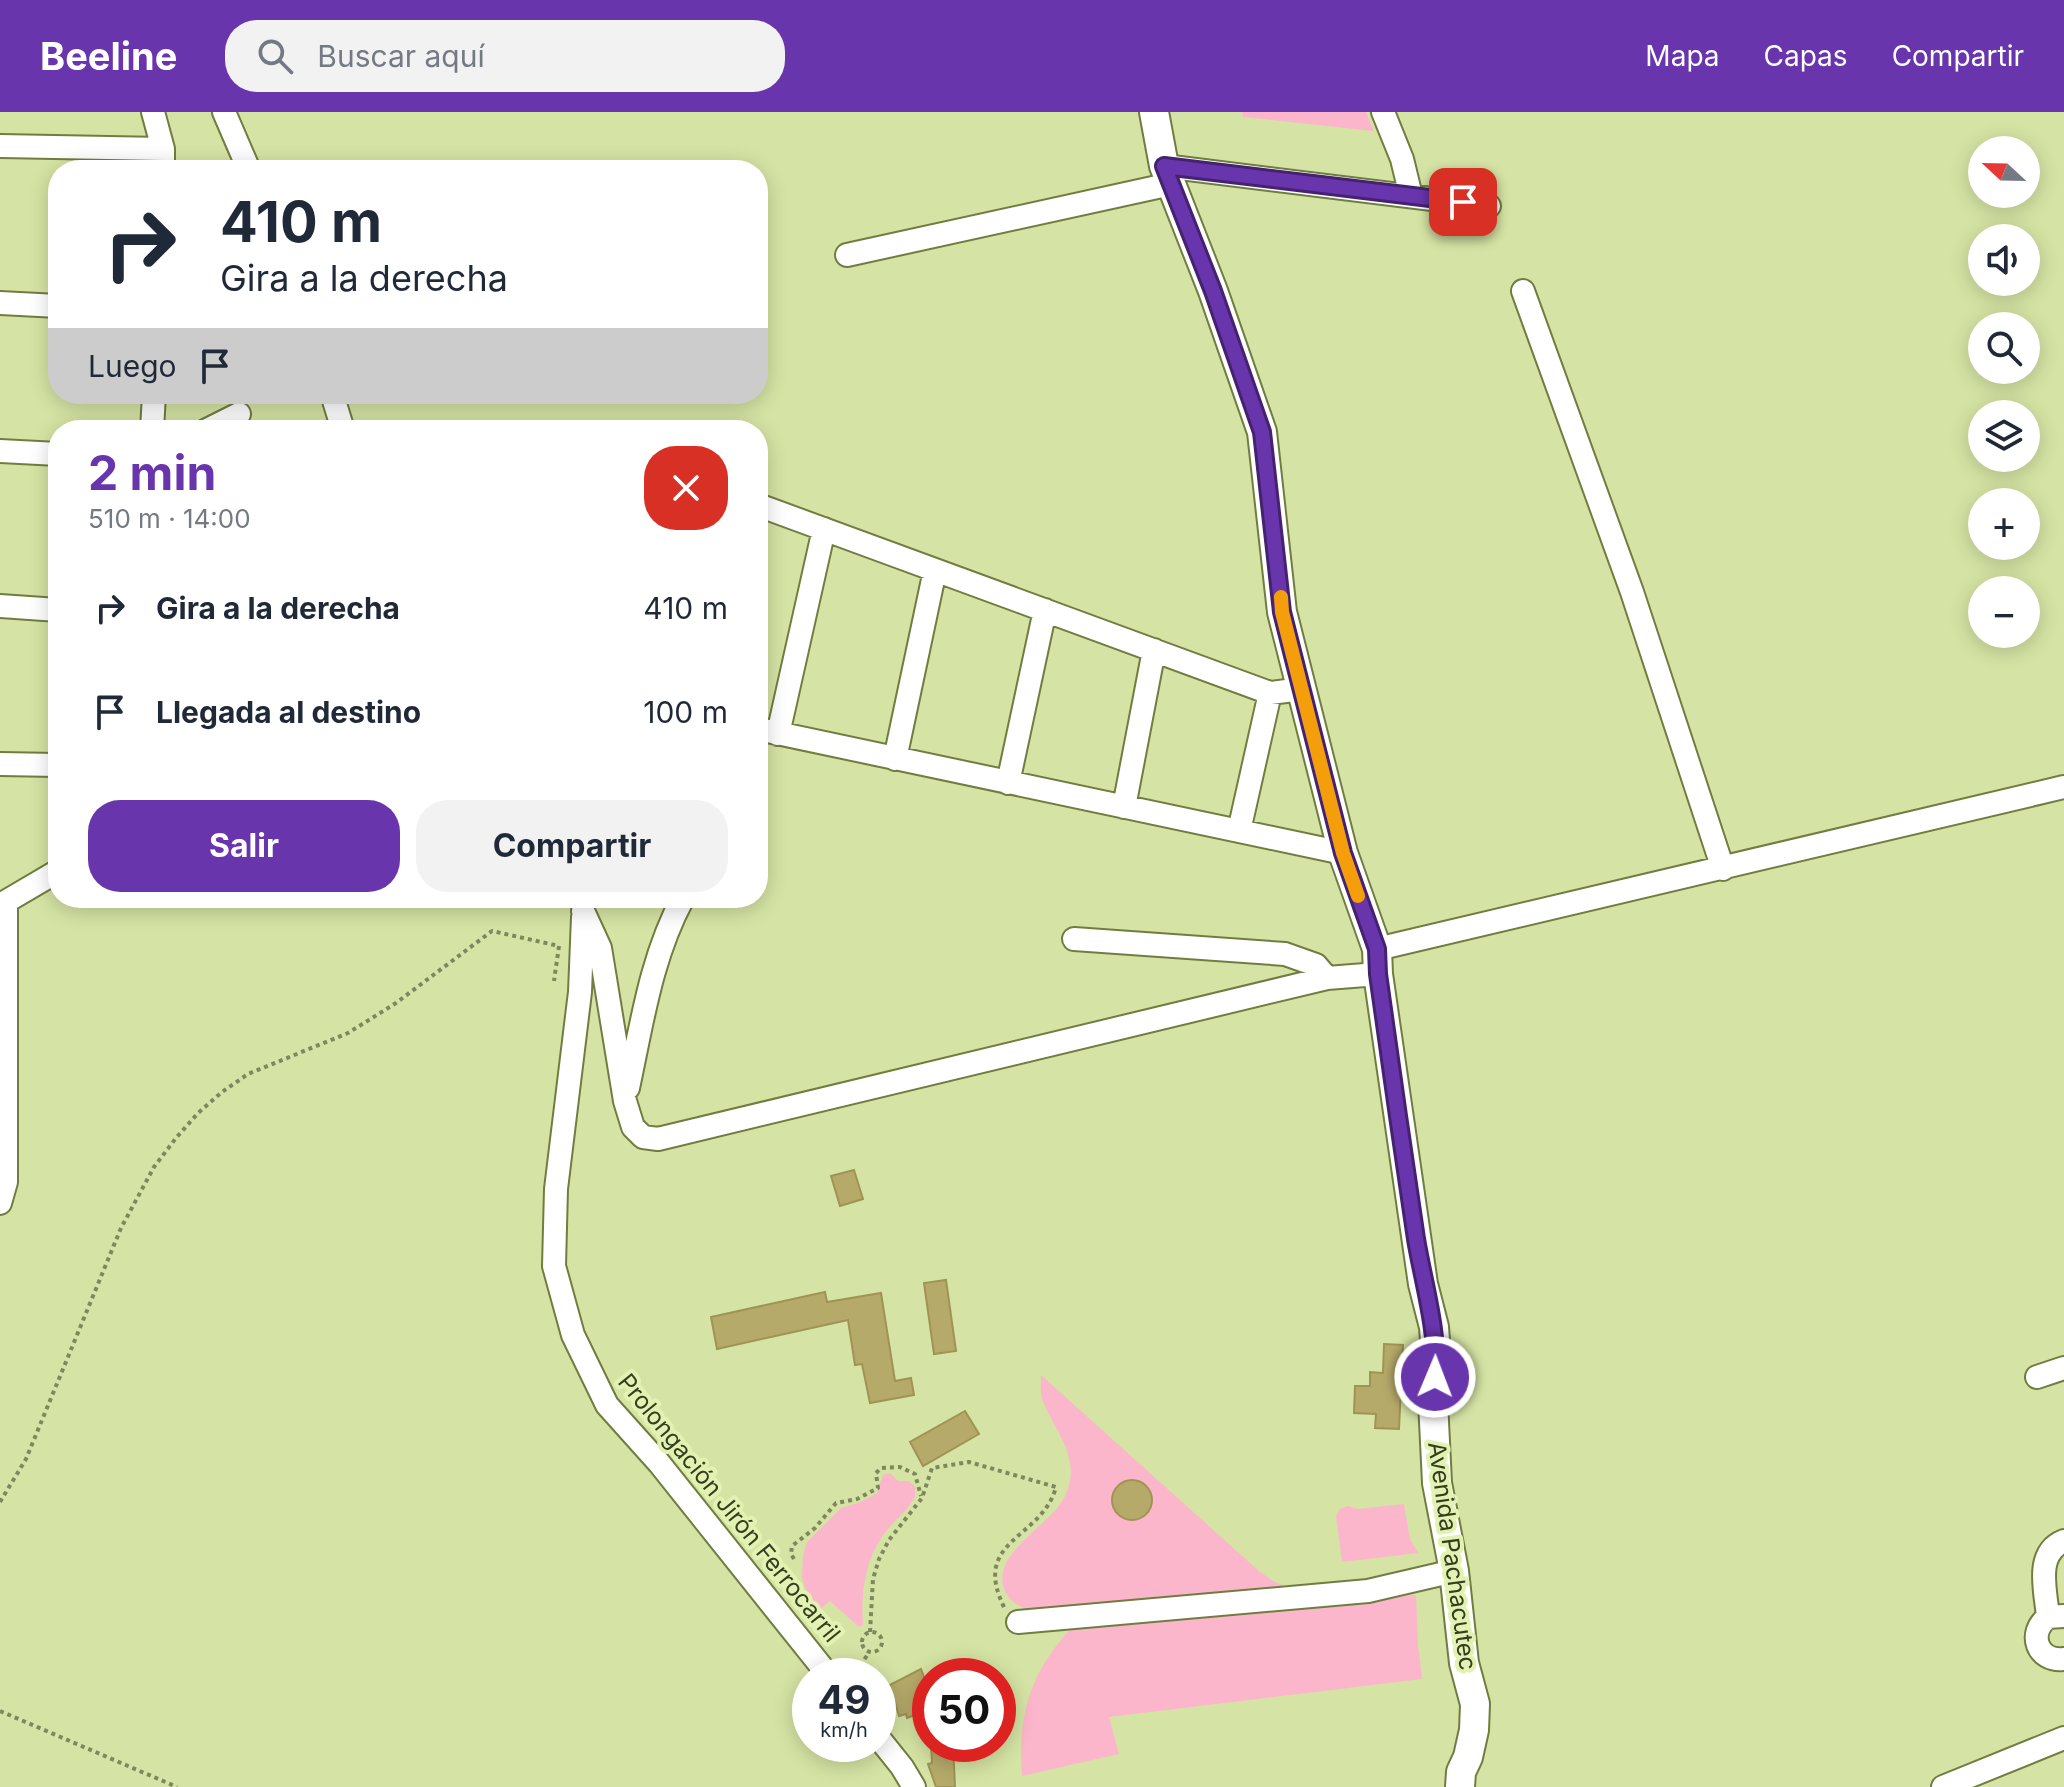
<!DOCTYPE html>
<html lang="es">
<head>
<meta charset="utf-8">
<style>
  :root { --surface:#fff; --page:#f2f2f3; --text:#1f2937; --muted:#747a83; --accent:#6835ac }
  body { margin:0; font-family:Inter,sans-serif; background:var(--page); color:var(--text); height:100vh; display:flex; flex-direction:column; font-size:30px; white-space:nowrap }
  * { box-sizing:border-box; margin:0 }
  p { font-size:26px; color:var(--muted) }
  .icon { flex:none; width:44px; height:44px; fill:none; stroke:currentColor; stroke-width:2; stroke-linecap:round; stroke-linejoin:round }
  .map { position:relative; flex:1; overflow:hidden }
  .panel { position:absolute; left:48px; top:308px; width:720px; height:488px; display:flex; flex-direction:column; background:var(--surface); border-radius:32px; box-shadow:0 4px 20px #0003 }
  .panel>* { flex:none }
  .hud { position:absolute; left:48px; top:48px; width:720px; height:244px; border-radius:32px; box-shadow:0 4px 20px #0003; background:#fff; color:var(--text); overflow:hidden }
  .needle { width:52px; rotate:292deg }
  .tools { position:absolute; left:1968px; top:24px; display:grid; gap:16px }
  .tools a { display:grid; place-items:center; width:72px; height:72px; border-radius:50%; background:var(--surface); box-shadow:0 4px 20px #0003; font-size:40px }
  .speed { position:absolute; left:792px; top:1546px; display:flex; gap:16px; font-size:40px; font-weight:700; text-align:center }
  .speed>* { display:grid; place-content:center; width:104px; height:104px; border-radius:50%; background:var(--surface); box-shadow:0 4px 20px #0003; line-height:1 }
  .speed small { font-size:20px; font-weight:400 }
  .speed .limit { border:12px solid #d22; background:#fff; color:#111 }
  .pin { position:absolute; display:grid; place-items:center; width:68px; height:68px; color:#fff; margin:-34px; border-radius:16px; box-shadow:0 4px 12px #0006 }
  .me { position:absolute; width:88px; margin:-44px; rotate:1deg; stroke-linejoin:round; filter:drop-shadow(0 0 6px #0008) }
  .turn { display:flex; align-items:center; gap:28px; height:168px; padding:0 40px; font-size:36px }
  .turn .icon { width:104px; height:104px; stroke-width:2.5 }
  .turn b { display:block; font-size:56px; line-height:68px }
  .then { display:flex; align-items:center; height:76px; padding:0 40px; background:#0003; gap:16px; font-size:30px }
  .round { display:grid; place-items:center; flex:none; width:84px; height:84px; border-radius:32px; background:var(--page) }
  .summary { display:flex; align-items:center; justify-content:space-between; height:136px; padding:0 40px }
  h1 { font-size:48px; font-weight:700; line-height:60px; color:var(--accent) }
  .button { display:flex; gap:16px; margin-top:auto; padding:16px 40px }
  .button a { flex:1; height:92px; border-radius:32px; background:var(--accent); color:#fff; font-size:32px; font-weight:700; line-height:92px; text-align:center }
  .button a+a { background:var(--page); color:var(--text) }
  ul { padding:0; list-style:none }
  li { display:flex; align-items:center; gap:24px; height:104px; padding:0 40px }
  li div { flex:1 }
  li b { display:block; font-size:30px }
  li em { font-style:normal }
  header { display:flex; align-items:center; gap:48px; box-sizing:border-box; height:112px; padding:0 40px; background:var(--accent); color:#fff }
  header strong { font-size:38px }
  nav { display:flex; gap:44px; margin-inline-start:auto; font-size:28px }
  .search { width:560px; height:72px; background:var(--page); display:flex; align-items:center; gap:20px; box-sizing:border-box; padding:0 28px; border-radius:32px; color:var(--muted); font-size:30px }
  .map>svg:first-child { display:block }
  .green { fill:#fcb6cb }
  .building { fill:#b6aa6a; stroke:#a09454; stroke-width:2 }
  .lines { fill:none; stroke-linecap:round; stroke-linejoin:round }
  .minor-casing { stroke:#707d40; stroke-width:26 }
  .major-casing { stroke:#707d40; stroke-width:32 }
  .path { stroke:#7e885d; stroke-width:4; stroke-dasharray:4 4; stroke-linecap:butt }
  .minor { stroke:#fff; stroke-width:22 }
  .major { stroke:#fff; stroke-width:28 }
  .route-casing { stroke:#442270; stroke-width:20 }
  .route { stroke:#6835ac; stroke-width:14 }
  .slow { stroke:#f59e0b; stroke-width:14 }
  .labels { text-anchor:middle; stroke-width:8; stroke-linejoin:round; paint-order:stroke }
  .street-label { font-size:24px; fill:#363c22; stroke:#e2f2b1 }
</style>
</head>
<body>
<header>
<strong>Beeline</strong>
<div class="search"><svg class="icon" aria-label="search" viewBox="0 0 24 24"><circle cx="10" cy="10" r="6"/><path d="M15 15l6 6"/></svg>Buscar aquí</div>
<nav><a>Mapa</a><a>Capas</a><a>Compartir</a></nav>
</header>
<div class="map">
<svg width="2064" height="1675" viewBox="0 0 2064 1675">
  <rect width="100%" height="100%" fill="#d5e4a4"/>
  <path class="green" d="M1242,0H1366L1374,19L1243,5Z
    M1041,1263L1260,1460L1273,1469L1302,1481L1026,1497C1016,1493 1008,1487 1004,1477C991,1440 1052,1413 1065,1384C1083,1346 1055,1321 1042,1287C1040,1280 1041,1271 1041,1263Z
    M890,1361L898,1369H909L915,1375V1384C909,1398 896,1407 887,1418C865,1446 861,1478 863,1513L859,1515L830,1489L818,1499L810,1491L802,1466L803,1443L807,1430L841,1396L861,1390L877,1381L883,1363Z
    M1404,1392L1410,1427L1418,1441L1342,1450L1336,1404L1340,1397L1348,1394L1358,1397Z
    M1416,1483L1418,1532L1422,1567L1109,1605L1119,1642L1022,1664C1017,1601 1031,1559 1074,1513Z"/>
  <path class="building" d="M854,1058L863,1087L840,1094L831,1064Z
    M946,1168L956,1239L934,1242L924,1171Z
    M825,1180L827,1190L881,1181L895,1269L911,1266L914,1283L870,1291L862,1252L855,1253L848,1208L717,1237L711,1205Z
    M1384,1232L1403,1233L1399,1317L1375,1316L1376,1302L1354,1301L1355,1274H1370V1260L1383,1261Z
    M965,1299L979,1322L923,1354L910,1330Z
    M1112 1388a20 20 0 1 1 40 0a20 20 0 1 1-40 0Z
    M921,1557L930,1581V1598L907,1606L906,1602L899,1604L895,1590L878,1599V1579Z
    M931,1632H953L955,1675H936L928,1652L932,1651Z"/>
  <g class="lines">
    <g class="minor-casing">
      <path id="minor" d="M153,0L163,37V58
        M224,0L249,58
        M1383,0L1402,47L1411,84
        M0,34L163,37
        M1164,54L1489,94
        M847,143L1171,72
        M1523,179L1632,480L1723,757
        M0,191L58,194
        M332,282L343,318
        M152,318L154,282
        M207,318L239,302
        M0,339L58,342
        M758,393L1270,581L1302,577
        M0,494L58,498
        M758,617L1343,741
        M778,622L824,417
        M895,647L935,458
        M0,652L58,653
        M1008,671L1045,498
        M1124,695L1154,538
        M1239,719L1270,581
        M0,793L58,759
        M583,799L600,836L625,989L633,1015L643,1025L658,1027L1327,866L1378,862
        M583,805L580,880L556,1077L554,1154L573,1223L607,1293L659,1351L829,1564
        M1074,827L1285,842L1316,853L1327,866
        M1377,837L2064,675
        M628,976C642,911 651,845 683,786
        M0,1091L6,1070V791
        M2037,1265L2064,1256
        M2064,1504L2048,1505C2027,1521 2037,1550 2064,1547
        M2048,1505C2046,1480 2034,1441 2064,1429
        M1018,1510L1368,1479L1454,1459
        M878,1625L902,1655L914,1675
        M1943,1675L2064,1626"/>
    </g>
    <g class="major-casing">
      <path id="major" d="M1154,0L1164,54L1213,179L1262,320L1282,500L1343,741L1377,837L1378,862L1423,1172L1434,1215L1436,1242L1433,1289L1437,1371L1454,1459L1464,1551L1475,1592L1474,1618L1468,1645L1461,1660L1460,1675"/>
    </g>
    <path class="path" d="M0,1390L26,1347L121,1116L154,1055L176,1026L198,1001L222,980L248,962L348,921L396,891L492,819L559,834L554,869
      M794,1447L791,1442L792,1434L815,1416L836,1391L857,1387L878,1376L876,1361L881,1356L900,1355L915,1362L921,1384
      M862 1530a10 10 0 1 1 20 0a10 10 0 1 1-20 0Z
      M870,1520L873,1467L879,1447L889,1428L922,1386L932,1356L969,1350L1056,1375C1042,1428 969,1427 1005,1497
      M847,1563L858,1556L869,1541
      M0,1599L177,1675"/>
    <use href="#minor" class="minor"/>
    <use href="#major" class="major"/>
  </g>
  <g class="lines">
    <g class="route-casing">
      <path id="route" d="M1435,1265C1438,1218 1424,1174 1416,1127C1403,1039 1390,950 1378,862L1377,837L1343,741L1282,500L1262,320L1213,179L1164,54L1463,90"/>
    </g>
    <use href="#route" class="route"/>
    <path class="slow" d="M1281,485L1282,500L1343,741L1358,784"/>
  </g>
  <g class="labels">
    <g class="street-label">
      <text transform="translate(729 1396) rotate(51)" y="8">Prolongación Jirón Ferrocarril</text>
      <text transform="translate(1452 1444) rotate(82)" y="8">Avenida Pachacutec</text>
    </g>
  </g>
</svg>
<div class="tools">
<a><svg class="needle" viewBox="-14 -14 28 28"><path d="M0-13l5 13h-10z" fill="#e53935"/><path d="M0 13l5-13h-10z" fill="#747a83"/></svg></a>
<a><svg class="icon" aria-label="sound" viewBox="0 0 24 24"><path d="M4 9h4l5-4v14l-5-4H4zM17 9q2 3 0 6"/></svg></a>
<a><svg class="icon" aria-label="search" viewBox="0 0 24 24"><circle cx="10" cy="10" r="6"/><path d="M15 15l6 6"/></svg></a>
<a><svg class="icon" aria-label="layers" viewBox="0 0 24 24"><path d="M12 4l9 5-9 5-9-5zM3 14l9 5 9-5"/></svg></a>
<a>+</a>
<a>−</a>
</div>
<div class="speed"><div>49<small>km/h</small></div><div class="limit">50</div></div>
<div class="pin" style="left:1463px;top:90px;background:#d93025"><svg class="icon" aria-label="arrive" viewBox="0 0 24 24"><path d="M6 21V4h12l-3 4 3 4H6"/></svg></div>
<svg class="me" style="left:1435px;top:1265px" viewBox="-20 -20 40 40"><circle r="17" fill="#6835ac" stroke="#fff" stroke-width="3"/><path d="M0-11L8 9 0 5-8 9z" fill="#fff"/></svg>
<div class="hud">
<div class="turn"><svg class="icon" aria-label="right" viewBox="0 0 24 24"><path d="M7 20v-9h11M14 6l5 5-5 5"/></svg><div><b>410 m</b>Gira a la derecha</div></div>
<div class="then">Luego<svg class="icon" aria-label="arrive" viewBox="0 0 24 24"><path d="M6 21V4h12l-3 4 3 4H6"/></svg></div>
</div>
<section class="panel">
<div class="summary"><div><h1>2 min</h1><p>510 m · 14:00</p></div><a class="round" style="background:#d93025;color:#fff"><svg class="icon" aria-label="close" viewBox="0 0 24 24"><path d="M6 6l12 12M18 6L6 18"/></svg></a></div>
<ul>
<li><svg class="icon" aria-label="right" viewBox="0 0 24 24"><path d="M7 20v-9h11M14 6l5 5-5 5"/></svg><div><b>Gira a la derecha</b></div><em>410 m</em></li>
<li><svg class="icon" aria-label="arrive" viewBox="0 0 24 24"><path d="M6 21V4h12l-3 4 3 4H6"/></svg><div><b>Llegada al destino</b></div><em>100 m</em></li>
</ul>
<div class="button"><a>Salir</a><a>Compartir</a></div>
</section>
</div>
</body>
</html>
